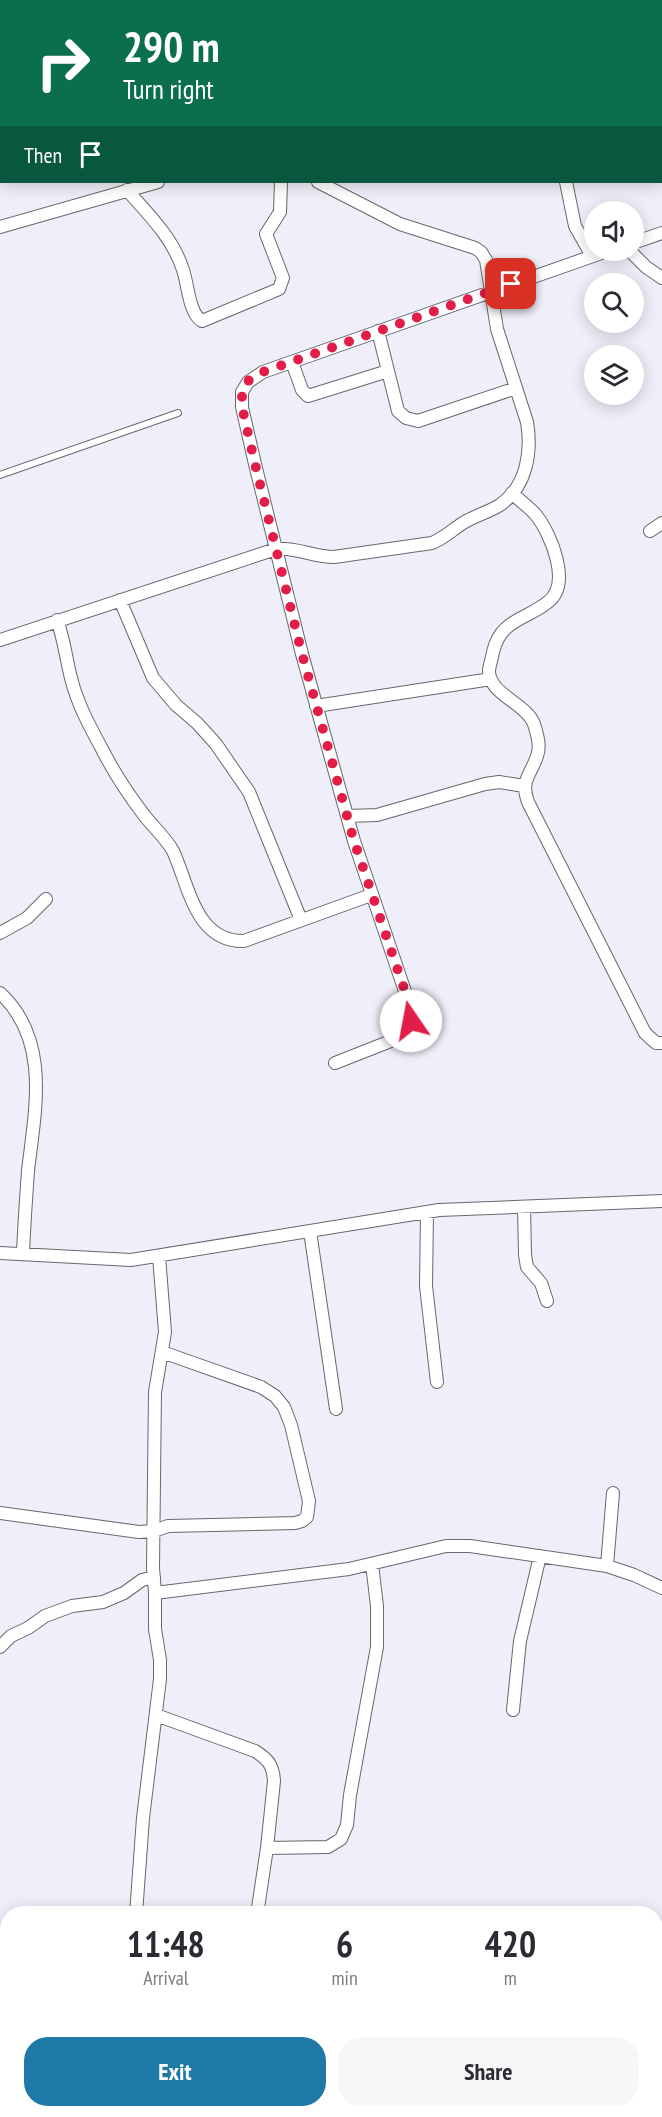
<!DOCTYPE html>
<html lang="en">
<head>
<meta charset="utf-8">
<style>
  :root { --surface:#fff; --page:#f7f7f7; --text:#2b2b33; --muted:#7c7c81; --accent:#1f79a7 }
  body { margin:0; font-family:"PT Sans Narrow",sans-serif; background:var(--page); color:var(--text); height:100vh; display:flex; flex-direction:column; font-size:22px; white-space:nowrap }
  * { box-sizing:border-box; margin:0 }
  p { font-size:20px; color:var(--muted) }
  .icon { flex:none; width:33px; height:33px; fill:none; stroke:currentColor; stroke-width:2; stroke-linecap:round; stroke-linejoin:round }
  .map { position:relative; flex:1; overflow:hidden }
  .sheet { position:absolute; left:0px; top:1906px; width:663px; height:212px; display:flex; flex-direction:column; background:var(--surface); border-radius:24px 24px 0 0; box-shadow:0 3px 15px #0003 }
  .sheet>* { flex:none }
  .hud { position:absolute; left:0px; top:0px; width:663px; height:183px; box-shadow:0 3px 15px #0003; background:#0b6e4f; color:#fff; overflow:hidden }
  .buttons { position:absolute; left:584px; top:201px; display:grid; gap:12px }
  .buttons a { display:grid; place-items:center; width:60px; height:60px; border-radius:50%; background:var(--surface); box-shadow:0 3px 15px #0003; font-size:30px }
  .pin { position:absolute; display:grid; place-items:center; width:51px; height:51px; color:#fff; margin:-26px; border-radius:12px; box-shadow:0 3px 9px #0006 }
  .me { position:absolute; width:66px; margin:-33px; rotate:348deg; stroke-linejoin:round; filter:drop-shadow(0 0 4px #0008) }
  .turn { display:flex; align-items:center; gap:21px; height:126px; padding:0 24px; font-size:27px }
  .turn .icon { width:78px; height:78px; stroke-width:2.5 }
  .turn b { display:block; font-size:42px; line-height:51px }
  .then { display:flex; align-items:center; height:57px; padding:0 24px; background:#0003; gap:12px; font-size:22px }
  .eta { display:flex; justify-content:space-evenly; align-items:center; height:102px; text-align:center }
  .eta b { font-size:36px; font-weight:800; line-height:42px }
  .button { display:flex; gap:12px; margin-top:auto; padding:12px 24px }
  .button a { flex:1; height:69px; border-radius:24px; background:var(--accent); color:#fff; font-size:24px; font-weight:800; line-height:69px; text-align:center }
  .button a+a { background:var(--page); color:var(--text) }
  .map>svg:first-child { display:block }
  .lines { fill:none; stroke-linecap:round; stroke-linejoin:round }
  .lane-casing { stroke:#67676f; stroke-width:8 }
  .street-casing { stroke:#67676f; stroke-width:14 }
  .lane { stroke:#fff; stroke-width:6 }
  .street { stroke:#fff; stroke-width:12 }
  .route { stroke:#e11d48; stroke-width:10; stroke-dasharray:0 18 }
</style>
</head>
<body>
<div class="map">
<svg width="662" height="2117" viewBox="0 0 662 2117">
  <rect width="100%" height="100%" fill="#efeff9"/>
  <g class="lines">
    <g class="lane-casing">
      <path id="lane" d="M0,475L178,413"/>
    </g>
    <g class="street-casing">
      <path id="street" d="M140,2L145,0
        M0,42H2
        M566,182L575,226L592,256
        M127,190C149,215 173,238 183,270C188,284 189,314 202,321L279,289L283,278L266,234L280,212L281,182
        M0,227L158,182
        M633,243L662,233
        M629,250L646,267L662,278
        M378,331L398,411L406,418L418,421L516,388
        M292,362L302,390L308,396L388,371
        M512,493C520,501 529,507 536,515C551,534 572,584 548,602C524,621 501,619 493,652C492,658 490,664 489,670C488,694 526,703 534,724C537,734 541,746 537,756C531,775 520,780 528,802L645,1033L656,1043H662
        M650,531L662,523
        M120,600L153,678L176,705L197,723L216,744L249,792L301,920
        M57,620C64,639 66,658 71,678C77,703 90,727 102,749C114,773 128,794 144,815C153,827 166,838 173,851C189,885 195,942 244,941L371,895
        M0,640L276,549C296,547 314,557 334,557L432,543C444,538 452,530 463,523C474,516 489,512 500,505C527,486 532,452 527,422L497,329L486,260L481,252L475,248L400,224L318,182
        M316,706L491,679
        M347,816L377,815L485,784L499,782L524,786
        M0,933L27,918L46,899
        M0,993C51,1040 35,1110 28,1171C26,1199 24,1227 23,1254
        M335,1063L401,1037L411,1021V1009L354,841L302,654L255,464L242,407V392L248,382L263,372L610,250
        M524,1207L525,1255L527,1267L541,1283L547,1301
        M427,1212L426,1286L437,1382
        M310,1231L336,1409
        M0,1253L131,1260L439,1210L662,1201
        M0,1513L139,1532L154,1531L168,1526L295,1523L302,1521L307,1517L309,1501L291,1425L284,1407L275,1396L261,1387L162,1352
        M607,1566L613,1493
        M155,1593L349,1569L446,1546H470L607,1566L634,1575L662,1588
        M0,1647L11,1636L28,1628L45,1616L72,1606L103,1602L124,1593L142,1580L154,1577
        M513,1710L520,1641L540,1556
        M156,1715L255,1751C268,1759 273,1765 274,1781L267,1848L328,1847L341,1839L347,1825L350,1795L377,1647V1606L372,1564
        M258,1908L267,1848
        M136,1914L143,1818L160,1679V1660L155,1629V1593L153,1568L155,1392L165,1332L159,1256
        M0,1958L8,1971
        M101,2110L105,2117
        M146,2117L149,2110
        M250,2117L253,2110"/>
    </g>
    <use href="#lane" class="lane"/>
    <use href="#street" class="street"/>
  </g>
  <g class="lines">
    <path class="route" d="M411,1021V1009L354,841L302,654L255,464L242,407V392L248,381L263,372L511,284"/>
  </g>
</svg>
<div class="buttons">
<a><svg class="icon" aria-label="sound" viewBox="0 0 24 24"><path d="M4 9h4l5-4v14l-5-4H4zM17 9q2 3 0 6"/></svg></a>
<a><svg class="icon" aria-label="search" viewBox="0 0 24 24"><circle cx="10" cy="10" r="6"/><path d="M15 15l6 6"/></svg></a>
<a><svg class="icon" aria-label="layers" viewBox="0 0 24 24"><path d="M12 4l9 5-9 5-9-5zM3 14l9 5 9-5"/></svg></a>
</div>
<div class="pin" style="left:511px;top:284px;background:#d93025"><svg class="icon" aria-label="arrive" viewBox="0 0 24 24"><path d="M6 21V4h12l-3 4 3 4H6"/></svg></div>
<svg class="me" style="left:411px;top:1021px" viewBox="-20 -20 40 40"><circle r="19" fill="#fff"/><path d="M0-13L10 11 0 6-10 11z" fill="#e11d48"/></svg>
<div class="hud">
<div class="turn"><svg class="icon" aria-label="right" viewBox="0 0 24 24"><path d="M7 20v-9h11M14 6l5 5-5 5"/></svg><div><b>290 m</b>Turn right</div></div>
<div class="then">Then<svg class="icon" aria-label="arrive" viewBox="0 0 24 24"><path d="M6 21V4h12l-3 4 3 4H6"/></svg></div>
</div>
<section class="sheet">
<div class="eta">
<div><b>11:48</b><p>Arrival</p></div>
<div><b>6</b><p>min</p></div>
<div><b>420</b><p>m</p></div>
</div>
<div class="button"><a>Exit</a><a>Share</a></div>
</section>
</div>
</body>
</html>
